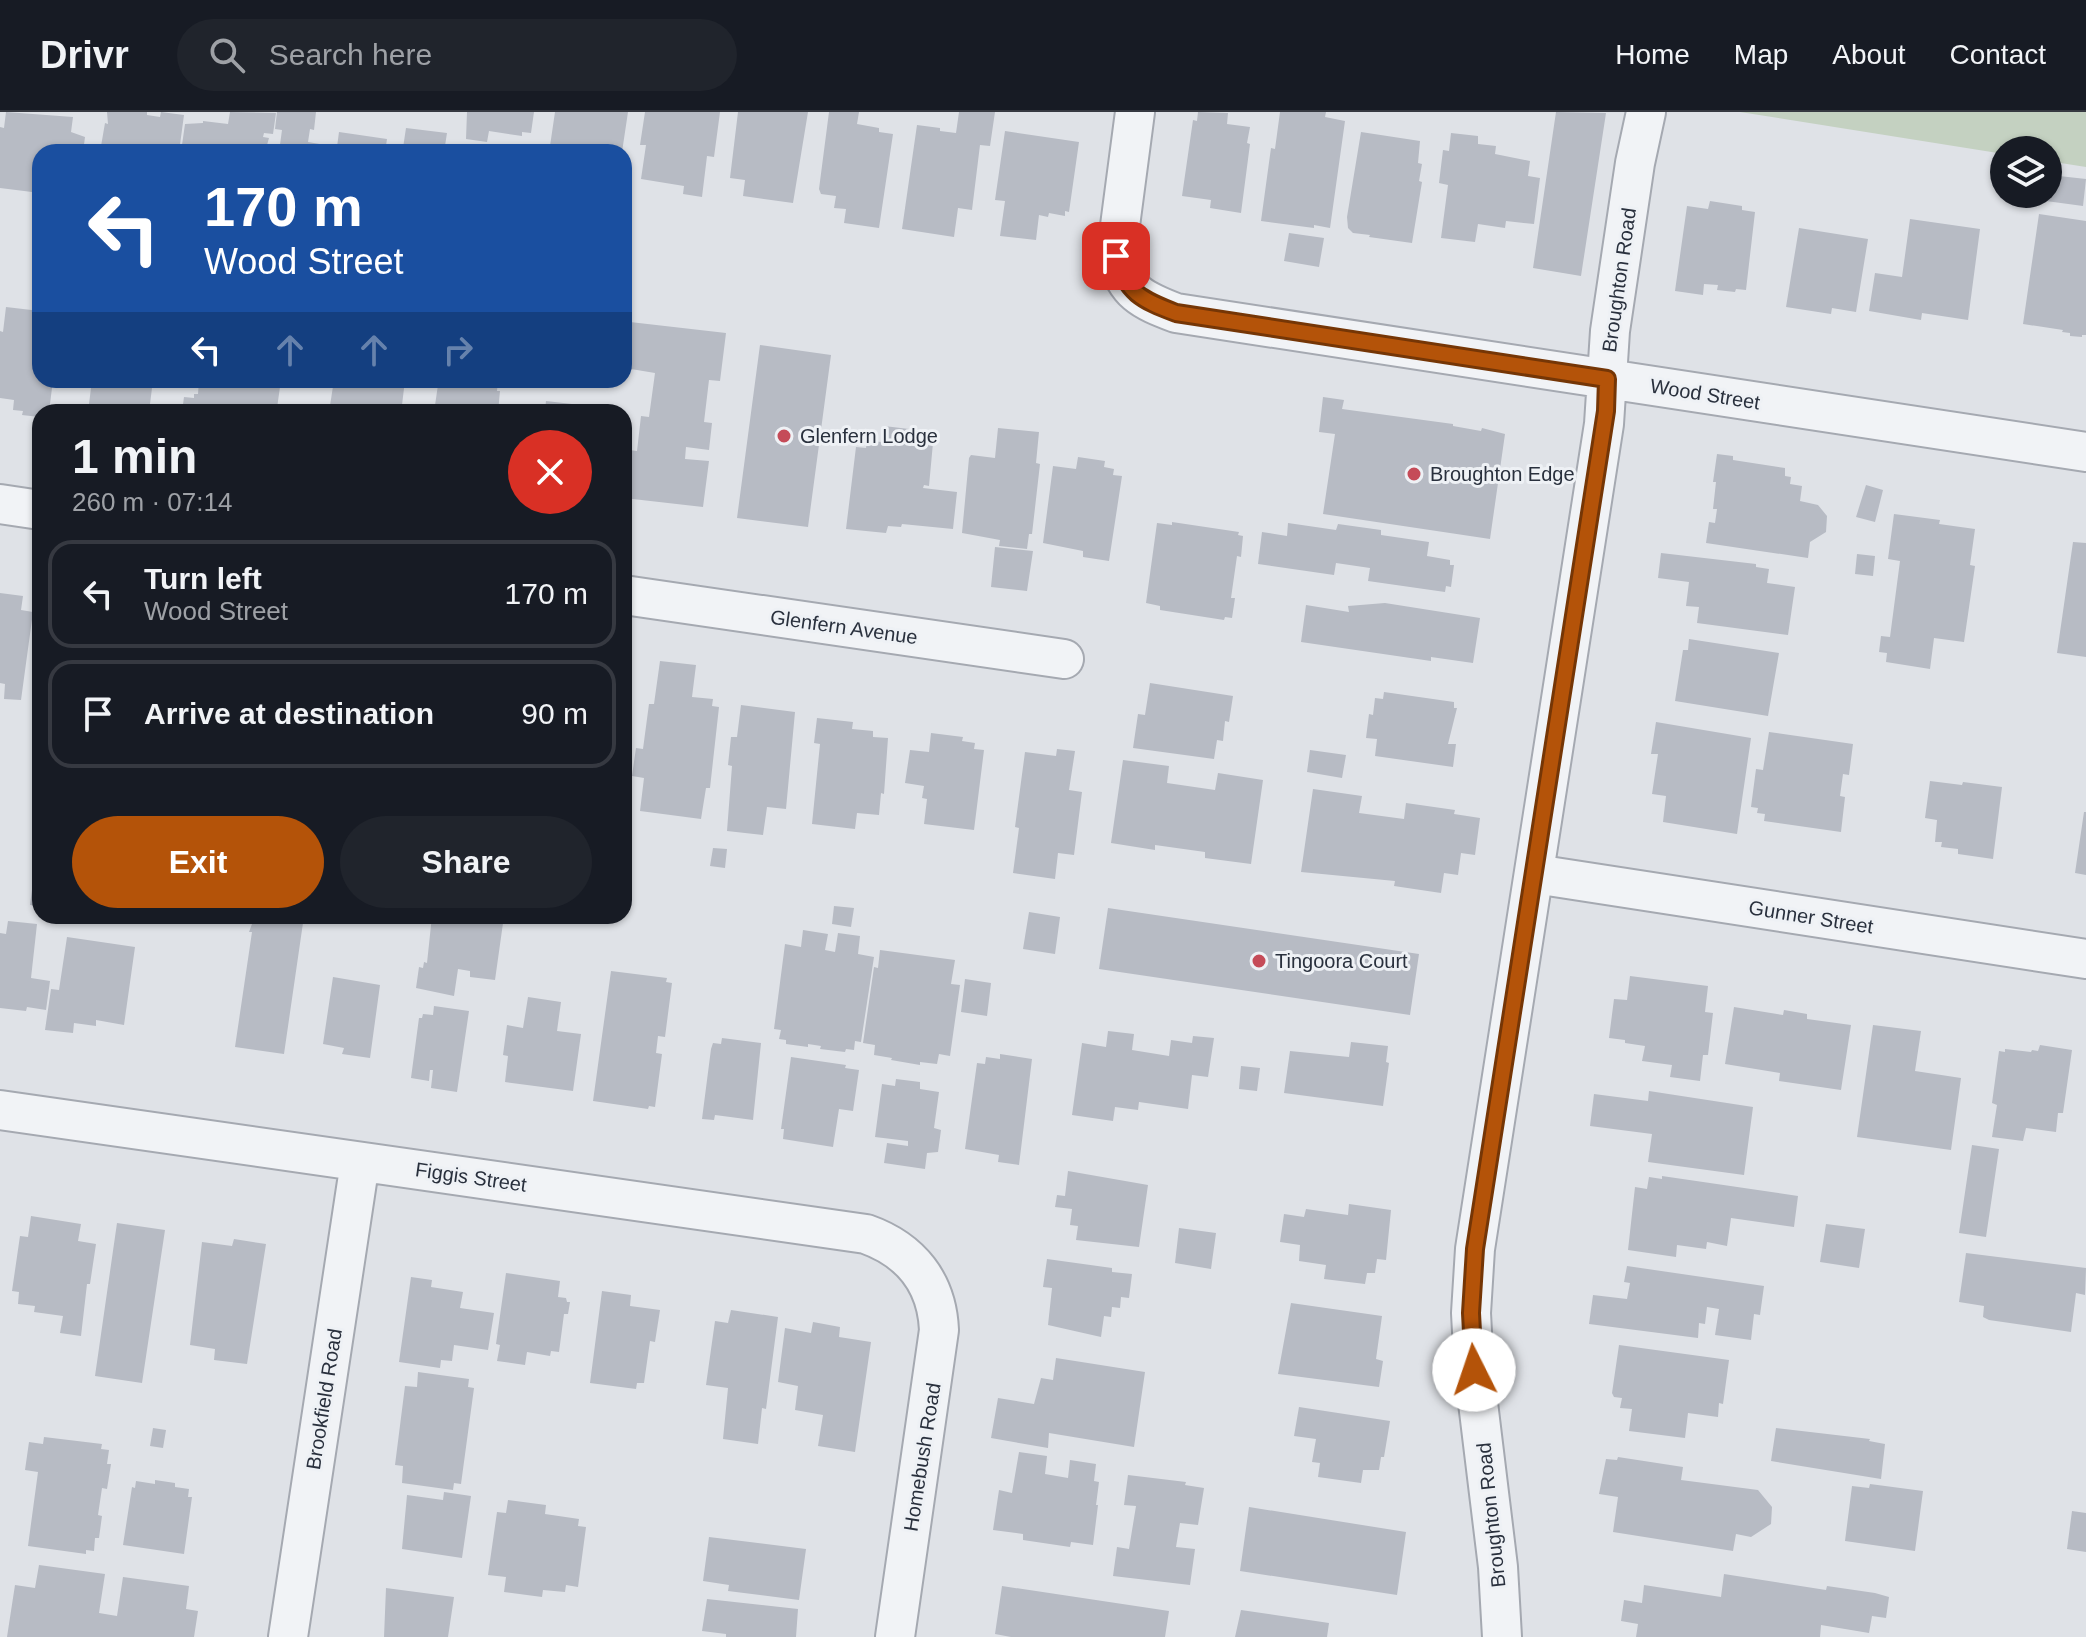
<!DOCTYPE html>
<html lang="en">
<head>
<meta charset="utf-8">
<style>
  :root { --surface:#171b24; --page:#20242c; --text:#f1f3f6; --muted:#9ea1a6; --line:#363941; --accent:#b45309 }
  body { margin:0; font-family:Helvetica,sans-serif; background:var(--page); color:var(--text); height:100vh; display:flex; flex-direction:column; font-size:30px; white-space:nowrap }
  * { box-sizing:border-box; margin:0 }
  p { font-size:26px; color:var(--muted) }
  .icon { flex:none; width:44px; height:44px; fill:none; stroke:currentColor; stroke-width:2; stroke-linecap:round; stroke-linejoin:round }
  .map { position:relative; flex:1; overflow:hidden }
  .drawer { position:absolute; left:32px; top:292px; width:600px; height:520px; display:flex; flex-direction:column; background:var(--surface); border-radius:24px; box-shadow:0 2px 6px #0004 }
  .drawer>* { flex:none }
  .hud { position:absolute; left:32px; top:32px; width:600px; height:244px; border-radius:24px; box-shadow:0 2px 6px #0004; background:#1a4fa0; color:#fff; overflow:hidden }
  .tools { position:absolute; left:1990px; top:24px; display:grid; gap:16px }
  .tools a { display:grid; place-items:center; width:72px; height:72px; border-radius:50%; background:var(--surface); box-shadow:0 2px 6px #0004; font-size:40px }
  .pin { position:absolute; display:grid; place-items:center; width:68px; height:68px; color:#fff; margin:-34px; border-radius:16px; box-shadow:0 4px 12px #0006 }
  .me { position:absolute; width:88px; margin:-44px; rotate:356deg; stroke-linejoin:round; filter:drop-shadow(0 0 6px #0008) }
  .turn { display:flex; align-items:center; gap:28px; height:168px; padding:0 40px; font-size:36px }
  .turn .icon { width:104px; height:104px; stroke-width:2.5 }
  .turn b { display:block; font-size:56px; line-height:68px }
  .lanes { display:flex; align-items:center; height:76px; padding:0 40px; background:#0003; justify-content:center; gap:40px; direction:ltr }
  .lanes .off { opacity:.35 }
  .round { display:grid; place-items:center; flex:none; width:84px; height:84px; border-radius:42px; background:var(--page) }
  .head { display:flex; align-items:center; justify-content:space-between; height:136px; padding:0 40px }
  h1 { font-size:48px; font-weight:800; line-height:60px }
  .cta { display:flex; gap:16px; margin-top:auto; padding:16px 40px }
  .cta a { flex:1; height:92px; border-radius:48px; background:var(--accent); color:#fff; font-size:32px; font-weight:800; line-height:92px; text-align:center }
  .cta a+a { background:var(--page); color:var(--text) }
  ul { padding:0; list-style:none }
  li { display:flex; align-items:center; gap:24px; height:108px; margin:0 16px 12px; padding:0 24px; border:4px solid var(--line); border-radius:24px }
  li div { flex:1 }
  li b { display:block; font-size:30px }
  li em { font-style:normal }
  header { display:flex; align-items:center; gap:48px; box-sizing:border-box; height:112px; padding:0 40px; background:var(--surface); border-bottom:2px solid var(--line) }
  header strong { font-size:38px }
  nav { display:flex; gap:44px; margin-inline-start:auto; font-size:28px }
  .search { width:560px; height:72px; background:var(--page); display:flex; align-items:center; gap:20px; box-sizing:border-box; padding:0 28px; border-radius:44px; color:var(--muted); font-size:30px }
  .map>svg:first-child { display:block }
  .green { fill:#c4d1c1 }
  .building { fill:#b7bbc4 }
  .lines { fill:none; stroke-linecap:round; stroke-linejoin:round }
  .minor-casing { stroke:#a5a9b1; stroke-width:42 }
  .minor { stroke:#f1f3f6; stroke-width:38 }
  .route-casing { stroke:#753606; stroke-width:20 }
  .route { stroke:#b45309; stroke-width:14 }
  .poi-dot { fill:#c54b58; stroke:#eef1f5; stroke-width:3 }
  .labels { text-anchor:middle; stroke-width:6; stroke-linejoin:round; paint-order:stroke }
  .street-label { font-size:20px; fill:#29303d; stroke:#eef1f5 }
  .poi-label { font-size:20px; fill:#29303d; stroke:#eef1f5; text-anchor:start }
</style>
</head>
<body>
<header>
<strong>Drivr</strong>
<div class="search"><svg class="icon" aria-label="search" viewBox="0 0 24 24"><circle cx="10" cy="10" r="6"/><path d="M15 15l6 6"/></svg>Search here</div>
<nav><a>Home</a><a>Map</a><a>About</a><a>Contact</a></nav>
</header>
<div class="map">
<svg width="2086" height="1525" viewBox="0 0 2086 1525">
  <rect width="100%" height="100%" fill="#dfe2e7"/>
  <path class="green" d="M1740,0H2086V55L2048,49V38H2004V42Z"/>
  <path class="building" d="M6,0L73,5L71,20L85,25L83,40H40V81L0,76V15L4,16Z
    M107,0H147V3L160,5L161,0L184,3L179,40H100L105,11L108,12Z
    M230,0L276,1L273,22L264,21L263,25L269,26L265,40H181L185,12L203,11V9L228,12Z
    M277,0H316L314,18L310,17L308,30L337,35L339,20L387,27L385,40H279L282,18L275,17Z
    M467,0H534L531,21L522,20V24L489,19L487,30L466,27Z
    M555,0H628L622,40H565L566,37L550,34Z
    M645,0H720L714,45L707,44L702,85L683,82L684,74L641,67L646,33H640Z
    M738,0H808L793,91L743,84L745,68L730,66Z
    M829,0H859L857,12L879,16V20L893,22L879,116L844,111L846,97L834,96L836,84L821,82L819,77Z
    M959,0H995L990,34L980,33L972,98L958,96L954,125L902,117L917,13L940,16V19L956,21Z
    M1198,0L1228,1L1227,12L1250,15L1247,31L1250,32L1241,101L1210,96L1211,88L1182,84L1193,8L1197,9Z
    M1280,0H1326L1325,5L1345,9L1330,116L1314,113V116L1261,109L1271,36L1275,37Z
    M1556,0L1606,1L1581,164L1533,156Z
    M406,16L447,21L444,40H414V37L403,36Z
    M1005,19L1079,30L1069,100L1065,99V104L1049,101L1048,105L1039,103L1036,128L1000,124L1005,89L995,88Z
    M1361,20L1420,29L1418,51L1422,52L1419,69L1422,70L1412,131L1369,125L1370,123L1353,121L1348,116L1347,105Z
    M1451,21L1478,24V32L1496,34L1495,42L1530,49L1528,64L1540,66L1534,112L1506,109L1505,116L1478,112L1475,130L1441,126L1448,73L1439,71L1443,38L1449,39Z
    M1992,48L2004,50V64L1990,61Z
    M2050,63L2086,67L2083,94L2046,89Z
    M1710,89L1742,94V98L1755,100L1746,178L1736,177L1735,180L1717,178L1718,173L1704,172L1703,183L1675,179L1687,94L1708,97Z
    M2039,102L2086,109V223H2082V225L2070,224V221L2062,220L2063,218L2023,212Z
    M1910,107L1980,117L1968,208L1922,201L1921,208L1869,199L1875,161L1902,165Z
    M1799,116L1868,127L1856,200L1832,196L1831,202L1786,195Z
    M1289,121L1324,126L1319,155L1284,149Z
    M6,195L40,199V268H53L49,300H40L39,305L22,303L23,299L13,298L14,288L0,286V219L3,220Z
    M630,210L726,221L720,269L709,268L704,310L712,311L709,338L686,335L685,347L709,349L703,395L624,386L629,338L637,339L641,304L649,305L655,261L625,256Z
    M760,233L831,243L808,415L737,406Z
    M92,268H153L149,300H88Z
    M199,268H281L277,296H274V300H182L184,285L194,286V282H198Z
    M334,268H405L402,293L395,292L393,300H329Z
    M448,268H498L497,279H500L498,300H434L438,273L447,274Z
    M1323,285L1344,288L1342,297L1453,312V314L1481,319L1482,316L1505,322L1490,427L1323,402L1335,322L1319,320Z
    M546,289L572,292L571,300H527L528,295L545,298Z
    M884,314L934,320L929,374L924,373L923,376L957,380L953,417L902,412L901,415L888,414L886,421L846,417L856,335L866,336L867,329L883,330Z
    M998,316L1039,320L1036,351L1040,352L1032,422H1029L1027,437L999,434L1000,428L962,421L969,346L971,343L995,346Z
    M1717,342L1733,344V348L1785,356V364L1791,365L1790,372L1802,374L1800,389L1818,393L1827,404L1826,420L1810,430L1808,446L1706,431L1709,410L1715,411L1717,397H1713L1716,370H1713Z
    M1078,345L1105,349L1104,355L1114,357L1113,363L1122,364L1109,449L1083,445V439L1043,431L1053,354L1076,357Z
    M1866,373L1883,378L1875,410L1856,405Z
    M1894,402L1940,408L1939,412L1975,417L1970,453L1975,454L1964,530L1934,526L1930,557L1886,550L1887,541L1879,540L1881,524L1890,525L1900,449L1888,447Z
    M1172,410L1239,420L1238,423L1243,424L1241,445L1237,444L1231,486H1235L1232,506L1225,505L1224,508L1160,498V494L1146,491L1157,411L1172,413Z
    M1288,411L1336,418L1338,412L1381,418V423L1429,430L1427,444L1450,448V453H1454L1451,475L1446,474L1445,480L1368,469L1370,456L1336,451L1334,463L1258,452L1262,420L1287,424Z
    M2073,430L2086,431V545L2057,541Z
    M995,435L1033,439L1027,479L991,475Z
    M1661,441L1756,452V455L1769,457L1767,471L1795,475L1788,523L1697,511L1699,495L1686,494L1689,470L1658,466Z
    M1857,442L1875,444L1873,464L1855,462Z
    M0,481L23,484L21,498L33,500L21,588L4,587L5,572L0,571Z
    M1385,491L1480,506L1473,551L1431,545V549L1301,530L1306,493L1349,500L1348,494Z
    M1689,527L1779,541L1768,604L1675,589L1683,538H1688Z
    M660,549L696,553L692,585L713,587L712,594L719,595L710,676H706L701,707L640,699L644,666L632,664L636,636L643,637L649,592H654Z
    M1150,571L1233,584L1229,610L1225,609L1223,629L1217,628L1214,647L1133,636L1138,602L1145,603Z
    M1384,580L1454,590V596H1457L1448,632H1456L1453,655L1375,644L1377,627L1366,626L1369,602L1373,603L1375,586L1383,587Z
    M624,588L630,589L626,640L624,639Z
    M741,593L795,600L786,697L767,695L763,723L727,719L732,654L728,653L731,625H737Z
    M817,606L853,610L852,617L873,619V625L888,626L884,682L881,681L879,703L857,701L855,717L812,712L820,632L814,631Z
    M1656,610L1751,626L1737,722L1663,710L1666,684L1652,682L1658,642H1651Z
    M1769,620L1853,632L1849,663L1843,662L1840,684L1845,685L1841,720L1764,709L1765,702L1757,701L1758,696L1751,695L1756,657L1763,658Z
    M931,621L963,625L962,629L975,631L974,637L984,638L974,718L924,712L927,687L922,686L924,674L905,671L910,638L929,640Z
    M1057,637L1075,639L1069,678L1082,680L1074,743L1058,741L1055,767L1013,761L1019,716L1015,715L1025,640L1056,644Z
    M1310,638L1346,643L1342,666L1307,660Z
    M1123,648L1169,654L1167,671L1215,678L1218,661L1263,668L1251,752L1205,746V740L1155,733V738L1111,731Z
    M1930,669L1962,673L1963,670L2002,675L1993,747L1958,742V737L1941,735L1942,730H1935L1937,708L1925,706Z
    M1313,677L1362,684L1359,701L1404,707L1406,691L1455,698L1454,702L1480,706L1475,743L1461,741L1458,763L1444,761L1441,781L1394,774L1395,769L1301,760Z
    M2084,700H2086V763L2075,761Z
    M713,736L727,737L725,756L710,754Z
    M35,755L40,756V794L30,793Z
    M834,794L854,796L851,815L832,812Z
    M1108,796L1419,842L1410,903L1099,857Z
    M1029,800L1060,805L1055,842L1023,837Z
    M255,804H304L284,942L235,935L252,820H249Z
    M432,804H504L495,868L470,865V859L458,857L454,884L416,876L419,855L423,856L424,850L427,851Z
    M8,809L37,812L31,866L50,869L46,898L27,895L26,899L0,896V821L6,822Z
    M803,818L828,822L825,838L835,840L838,821L860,824L858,842L874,845L861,930L855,929L854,938L846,937L845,940L820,937L821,934L808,932V935L786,932V928L779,927L781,918L774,917L785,832L801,835Z
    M67,825L135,835L124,913L96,908V914L74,911L73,921L45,918L51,877L59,878Z
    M880,838L955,848L951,872L960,873L950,944L939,942L937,952L920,950V953L891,948L892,946L874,943L875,933L863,931L874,855L878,856Z
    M611,859L667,866L666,870L672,871L665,925L658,924L656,941L662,942L655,995L649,994L648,997L593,989Z
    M1630,864L1708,874L1705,900L1713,901L1708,943H1703L1700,969L1670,965L1672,953L1642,949L1645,934L1625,931V928L1609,926L1614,887L1627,888Z
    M333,865L380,873L370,946L342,942L344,936L323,932Z
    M965,867L991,871L987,904L961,900Z
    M528,885L561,890L557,919L581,922L573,979L505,970L508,944L503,943L507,913L523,916Z
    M434,894L469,899L457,980L431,976L433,958H430L429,969L411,966L419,906H422L423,902L433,903Z
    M1734,895L1783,903L1784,898L1807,902V907L1851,913L1841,978L1779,969L1780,961L1725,952Z
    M1873,913L1921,919L1915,959L1961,966L1951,1038L1857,1025Z
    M1108,919L1134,922L1132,938L1169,944L1171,928L1192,931L1193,924L1214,926L1208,965L1192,963L1188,997L1139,990L1138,998L1115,995L1113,1009L1072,1003L1082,931L1106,935Z
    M722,926L761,931L753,1008L715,1003L714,1008L702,1007L711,937L713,931L721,932Z
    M1351,930L1388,934L1386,950L1389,951L1383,994L1284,981L1290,939L1349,945Z
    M2040,933L2072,938L2063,1001H2058L2056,1020L2026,1016L2023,1029L1992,1025L1997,993L1992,991L1999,939L2005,940V937L2031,940L2032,938L2038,939Z
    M1000,942L1032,947L1019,1053L998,1050L999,1043L965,1037L977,951L985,952L986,945L1000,947Z
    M791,945L846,953L845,956L859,958L853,999L839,997L833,1035L783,1027L784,1017H781Z
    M1241,954L1260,956L1257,979L1239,977Z
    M896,967L920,970V977L939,980L934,1016L941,1018L938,1040L927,1041L925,1057L884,1051L887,1031L908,1034V1029L875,1025L882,972L895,974Z
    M1649,979L1753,995L1744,1063L1648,1050L1652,1022L1590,1014L1594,982L1648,989Z
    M1972,1033L1999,1037L1986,1125L1959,1121Z
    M1068,1059L1148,1073L1139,1135L1076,1128L1078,1114L1070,1113L1072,1097L1055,1095L1057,1083L1065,1084Z
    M1662,1064L1798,1084L1794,1115L1731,1106L1727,1134L1707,1130L1706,1137L1677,1133L1676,1145L1628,1138L1635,1075L1647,1077L1649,1065L1662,1067Z
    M1349,1092L1391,1098L1386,1148L1377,1147L1375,1161H1367L1365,1172L1324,1167L1326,1153L1299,1149L1300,1133L1280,1130L1284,1102L1304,1105L1306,1097L1348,1103Z
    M31,1104L81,1112L78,1129L96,1132L90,1172H87L81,1224L60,1221L63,1204L34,1200L35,1194L18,1192L19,1180L12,1179L20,1124L28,1125Z
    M117,1111L165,1118L142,1271L95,1264Z
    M1826,1112L1865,1117L1859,1156L1820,1150Z
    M1179,1116L1216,1121L1211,1157L1175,1151Z
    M234,1127L266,1132L247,1252L214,1248L215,1237L190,1233L202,1130L232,1134Z
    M1966,1141L2086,1156L2085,1183L2076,1181L2071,1220L1989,1208L1983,1205L1984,1194L1959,1190Z
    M1047,1147L1112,1156V1160L1132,1162L1129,1186L1121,1185L1120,1196L1112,1195L1111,1205L1104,1204L1101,1225L1048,1213L1052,1176L1043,1175Z
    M1627,1154L1764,1174L1760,1203L1754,1202L1751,1228L1715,1223L1719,1197L1707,1195L1705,1212L1699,1211L1698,1226L1589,1212L1593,1183L1627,1187L1630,1171L1624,1170Z
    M506,1161L560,1169L558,1185L566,1186L567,1190H570L568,1202H564L559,1240L551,1239L550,1244L527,1240L525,1253L497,1249L500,1233L496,1232Z
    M411,1165L432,1168L431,1175L463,1180L460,1196L494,1201L488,1238L454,1233L452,1249L441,1248L440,1256L399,1250Z
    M602,1179L631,1183L630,1194L660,1198L655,1230L650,1229L644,1271H637L636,1277L590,1271Z
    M1291,1191L1382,1204L1376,1247L1383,1249L1379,1275L1278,1262Z
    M731,1198L778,1205L766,1297L762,1296L758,1332L723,1327L728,1276L706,1273L715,1209L728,1211Z
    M813,1210L840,1215L839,1225L871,1230L855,1340L818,1334L823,1303L795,1298L798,1274L778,1270L785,1216L811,1221Z
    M1619,1233L1729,1248L1723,1292L1719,1291L1718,1305L1688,1301L1685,1326L1629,1319L1632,1297L1620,1296L1622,1286L1614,1285L1612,1281Z
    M1056,1246L1145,1260L1134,1335L1049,1321L1048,1336L991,1326L998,1286L1034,1292L1041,1266L1053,1268Z
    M418,1260L469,1267L468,1275L474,1276L461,1372L454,1371L453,1378L402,1371L403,1354L395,1353L405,1274L417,1275Z
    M1299,1295L1390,1309L1384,1345H1381L1379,1358H1363L1361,1371L1318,1365L1320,1351L1312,1350L1316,1327L1294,1324Z
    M153,1316L166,1318L163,1336L150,1334Z
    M1776,1316L1870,1327L1869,1329L1885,1332L1881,1367L1771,1349Z
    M44,1325L102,1332L101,1337L109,1338L107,1352H111L107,1377L102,1376L98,1403L102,1404L99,1426H95L94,1439L86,1438V1442L28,1434L38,1360L25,1358L29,1330L43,1332Z
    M1019,1340L1047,1344L1045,1362L1068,1366L1070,1348L1096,1352L1094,1369L1099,1370L1096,1393H1098L1093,1433L1071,1430L1070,1435L1023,1428V1422L993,1418L999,1378L1012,1381Z
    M1618,1345L1683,1355L1681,1368L1758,1378L1772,1395L1771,1412L1751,1425L1736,1422L1733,1439L1613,1420L1618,1385L1599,1382L1606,1347L1617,1348Z
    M1128,1363L1186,1370L1185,1373L1204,1376L1198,1413L1180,1411L1176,1435L1195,1437L1190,1473L1113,1464L1117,1435L1129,1437L1136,1394L1124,1393Z
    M155,1368L175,1371V1375L189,1377L188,1385H192L184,1442L123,1433L132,1375L135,1376L136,1369L155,1372Z
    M1870,1372L1923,1379L1915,1439L1845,1429L1852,1374L1869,1376Z
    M444,1380L471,1384L462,1446L402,1437L407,1383L443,1388Z
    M508,1388L546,1393L545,1402L579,1407L578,1414L586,1415L578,1475L566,1473L565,1480L543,1478L542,1485L504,1480L506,1465L488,1463L497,1400L506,1401Z
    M1249,1395L1406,1420L1397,1483L1240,1459Z
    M2072,1399L2086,1401V1440L2067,1437Z
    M709,1425L806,1437L799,1488L728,1479L729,1473L703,1469Z
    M39,1453L105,1462L99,1501L117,1504L123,1465L189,1474L186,1497L198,1499L194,1525H7L15,1473L35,1476Z
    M1724,1462L1826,1478L1827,1474L1875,1481L1889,1485L1886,1506L1872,1504L1869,1521L1821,1513L1820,1525H1636L1638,1512L1621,1509L1624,1488L1642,1491L1644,1473L1721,1485Z
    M1002,1474L1169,1499L1165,1525H1011L995,1522Z
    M386,1476L454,1485L448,1525H384Z
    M707,1487L798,1497L796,1525H726V1522L702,1519Z
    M1241,1498L1329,1511L1327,1525H1235Z"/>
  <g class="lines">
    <g class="minor-casing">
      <path id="minor" d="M1135,0L1116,144C1126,181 1142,188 1176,201L2086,340
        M0,392L40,398
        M624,483L1064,547
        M1535,762L2086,847
        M0,998L866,1122C911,1138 937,1171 939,1218L895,1525
        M288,1525L360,1050
        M1502,1525L1498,1455L1474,1258L1471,1201L1475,1137L1604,312L1610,219L1635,51L1646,0"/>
    </g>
    <use href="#minor" class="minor"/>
  </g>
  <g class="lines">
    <g class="route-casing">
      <path id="route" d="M1116,144C1126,181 1142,188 1176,201L1607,267L1606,299L1475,1137L1471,1201L1474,1258"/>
    </g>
    <use href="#route" class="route"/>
  </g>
  <g class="poi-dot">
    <circle cx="784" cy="324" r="8"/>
    <circle cx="1414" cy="362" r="8"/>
    <circle cx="1259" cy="849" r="8"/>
  </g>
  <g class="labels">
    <g class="street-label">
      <text transform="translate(1619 168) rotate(-82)" y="7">Broughton Road</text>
      <text transform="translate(1705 282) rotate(9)" y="7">Wood Street</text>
      <text transform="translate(844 515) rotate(8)" y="7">Glenfern Avenue</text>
      <text transform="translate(1811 805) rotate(9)" y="7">Gunner Street</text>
      <text transform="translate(471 1065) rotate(8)" y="7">Figgis Street</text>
      <text transform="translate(324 1287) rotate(-81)" y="7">Brookfield Road</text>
      <text transform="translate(922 1345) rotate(-81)" y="7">Homebush Road</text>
      <text transform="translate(1491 1403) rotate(-96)" y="7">Broughton Road</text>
    </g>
    <g class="poi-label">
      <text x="800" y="331">Glenfern Lodge</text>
      <text x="1430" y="369">Broughton Edge</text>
      <text x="1275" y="856">Tingoora Court</text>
    </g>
  </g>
</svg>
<div class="tools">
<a><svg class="icon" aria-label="layers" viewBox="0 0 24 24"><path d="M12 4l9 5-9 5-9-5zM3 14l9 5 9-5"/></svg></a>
</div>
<div class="pin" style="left:1116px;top:144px;background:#d93025"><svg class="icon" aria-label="arrive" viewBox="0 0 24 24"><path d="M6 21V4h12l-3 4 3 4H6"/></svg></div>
<svg class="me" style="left:1474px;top:1258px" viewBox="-20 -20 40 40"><circle r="19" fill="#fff"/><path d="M0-13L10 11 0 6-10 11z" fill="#b45309"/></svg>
<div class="hud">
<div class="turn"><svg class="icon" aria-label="left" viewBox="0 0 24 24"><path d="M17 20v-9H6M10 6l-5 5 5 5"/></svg><div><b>170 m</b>Wood Street</div></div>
<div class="lanes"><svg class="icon" aria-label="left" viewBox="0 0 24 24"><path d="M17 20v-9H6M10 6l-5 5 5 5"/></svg><svg class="icon off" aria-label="ahead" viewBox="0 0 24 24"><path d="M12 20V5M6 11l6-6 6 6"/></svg><svg class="icon off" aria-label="ahead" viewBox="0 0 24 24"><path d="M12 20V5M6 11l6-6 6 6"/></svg><svg class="icon off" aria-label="right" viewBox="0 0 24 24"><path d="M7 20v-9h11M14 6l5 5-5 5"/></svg></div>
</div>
<section class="drawer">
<div class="head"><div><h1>1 min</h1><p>260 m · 07:14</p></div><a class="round" style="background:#d93025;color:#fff"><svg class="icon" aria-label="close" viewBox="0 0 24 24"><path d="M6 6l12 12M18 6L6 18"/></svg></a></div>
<ul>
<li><svg class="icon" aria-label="left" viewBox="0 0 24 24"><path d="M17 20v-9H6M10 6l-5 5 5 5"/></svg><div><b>Turn left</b><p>Wood Street</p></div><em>170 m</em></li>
<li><svg class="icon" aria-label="arrive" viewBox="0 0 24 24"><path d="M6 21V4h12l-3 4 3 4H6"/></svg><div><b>Arrive at destination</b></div><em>90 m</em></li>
</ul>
<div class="cta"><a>Exit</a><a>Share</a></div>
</section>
</div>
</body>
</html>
